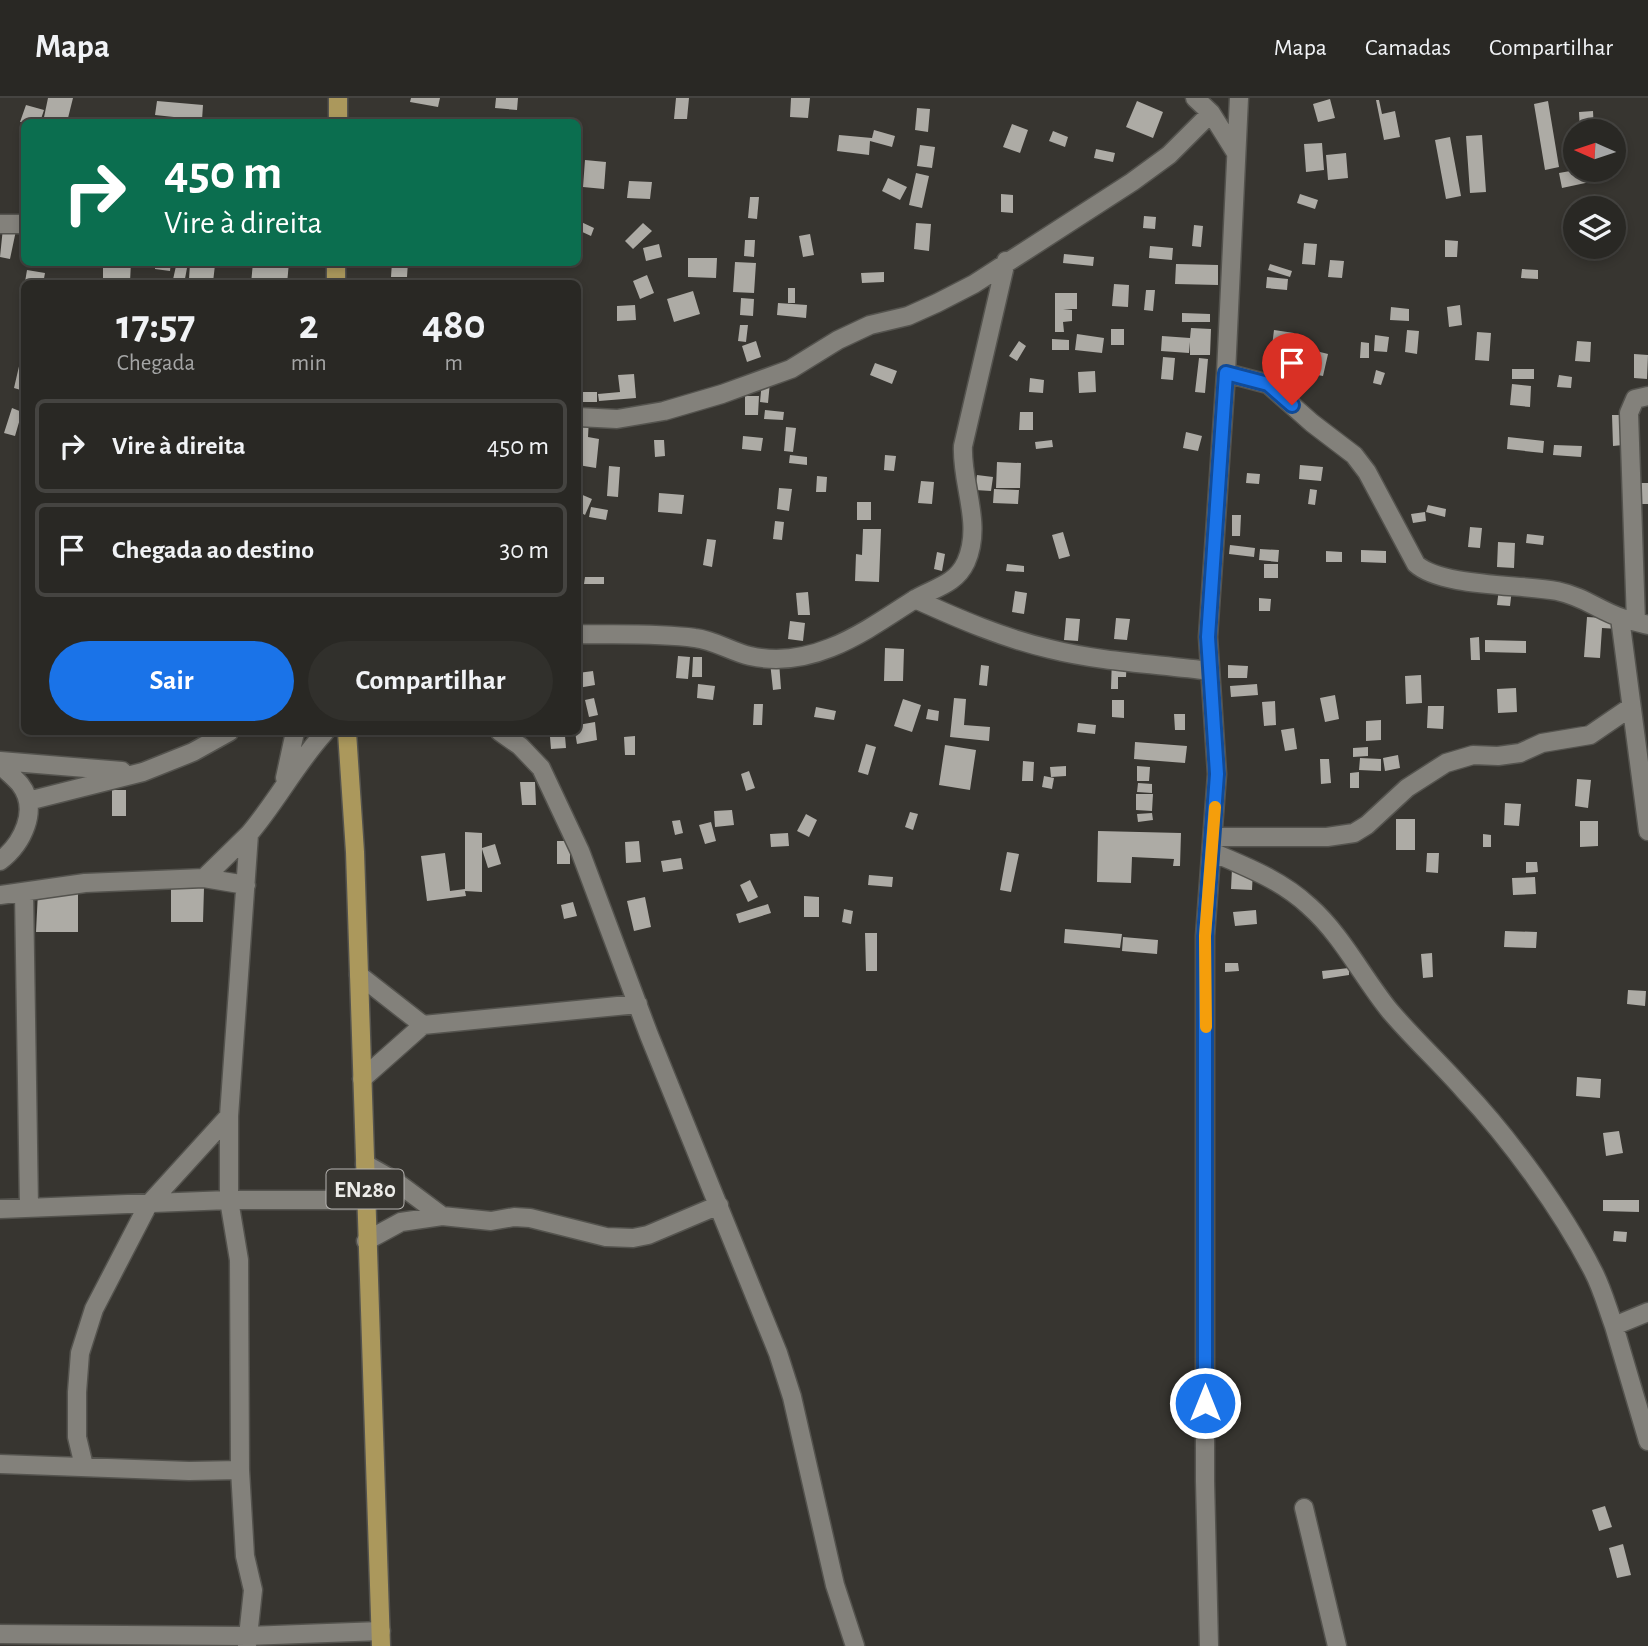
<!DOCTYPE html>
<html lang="pt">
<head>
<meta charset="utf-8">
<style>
  :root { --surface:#292824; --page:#31302c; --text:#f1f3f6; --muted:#a5a6a6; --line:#454441; --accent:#1a73e8 }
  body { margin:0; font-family:"Alegreya Sans",sans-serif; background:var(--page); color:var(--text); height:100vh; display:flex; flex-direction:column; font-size:26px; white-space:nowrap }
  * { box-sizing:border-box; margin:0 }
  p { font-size:23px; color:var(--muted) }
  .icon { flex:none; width:38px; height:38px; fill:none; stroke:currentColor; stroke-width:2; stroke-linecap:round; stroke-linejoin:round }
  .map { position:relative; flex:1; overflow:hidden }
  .drawer { position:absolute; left:21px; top:182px; width:560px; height:455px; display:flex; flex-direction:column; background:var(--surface); border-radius:10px; box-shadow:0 4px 10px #0003,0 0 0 2px var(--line) }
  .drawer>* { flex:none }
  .guide { position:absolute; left:21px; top:21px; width:560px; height:147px; border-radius:10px; box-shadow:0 4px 10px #0003,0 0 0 2px var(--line); background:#0b6e4f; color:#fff; overflow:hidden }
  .needle { width:46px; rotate:273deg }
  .controls { position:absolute; left:1563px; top:21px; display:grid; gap:14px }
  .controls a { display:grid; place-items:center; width:63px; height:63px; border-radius:50%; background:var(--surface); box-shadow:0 4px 10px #0003,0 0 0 2px var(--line); font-size:35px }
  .pin { position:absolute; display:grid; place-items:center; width:60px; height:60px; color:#fff; margin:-72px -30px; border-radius:50% 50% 50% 0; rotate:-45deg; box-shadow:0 0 7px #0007 }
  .pin .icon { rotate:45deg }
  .me { position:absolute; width:77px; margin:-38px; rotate:0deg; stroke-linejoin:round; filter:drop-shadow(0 0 5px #0008) }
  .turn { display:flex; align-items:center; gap:24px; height:147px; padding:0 28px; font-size:32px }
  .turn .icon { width:91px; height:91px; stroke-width:2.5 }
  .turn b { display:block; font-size:49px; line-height:60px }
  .eta { display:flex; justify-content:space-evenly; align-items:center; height:119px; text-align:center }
  .eta b { font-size:42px; font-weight:700; line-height:49px }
  .button { display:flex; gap:14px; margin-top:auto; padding:14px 28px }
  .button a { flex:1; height:80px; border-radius:42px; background:var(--accent); color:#fff; font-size:28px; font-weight:700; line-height:80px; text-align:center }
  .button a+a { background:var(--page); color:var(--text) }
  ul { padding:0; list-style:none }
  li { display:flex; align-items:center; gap:21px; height:94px; margin:0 14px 10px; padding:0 14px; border:4px solid var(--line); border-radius:10px }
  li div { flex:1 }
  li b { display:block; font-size:26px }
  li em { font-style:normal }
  header { display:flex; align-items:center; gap:42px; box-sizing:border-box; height:98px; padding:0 35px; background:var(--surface); border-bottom:2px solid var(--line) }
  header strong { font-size:33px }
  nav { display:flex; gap:38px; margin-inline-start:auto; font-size:24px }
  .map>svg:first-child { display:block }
  .building { fill:#adaba5 }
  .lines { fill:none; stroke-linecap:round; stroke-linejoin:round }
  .street-casing { stroke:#54534e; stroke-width:21 }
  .primary-casing { stroke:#54534e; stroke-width:21 }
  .street { stroke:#83817b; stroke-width:18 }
  .primary { stroke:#ab985c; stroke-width:18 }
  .route-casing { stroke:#114b97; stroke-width:18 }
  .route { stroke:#1a73e8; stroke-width:12 }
  .slow { stroke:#f59e0b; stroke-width:12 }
  .labels { text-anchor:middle; stroke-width:7; stroke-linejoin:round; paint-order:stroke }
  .shield { fill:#373530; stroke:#b6b4b1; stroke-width:2 }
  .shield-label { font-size:23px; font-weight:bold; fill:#ecebe8 }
</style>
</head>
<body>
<header>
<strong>Mapa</strong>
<nav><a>Mapa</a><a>Camadas</a><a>Compartilhar</a></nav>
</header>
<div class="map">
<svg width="1648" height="1548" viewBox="0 0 1648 1548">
  <rect width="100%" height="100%" fill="#373530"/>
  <path class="building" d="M48,0H73L67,24H43Z
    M411,0H440L438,9L410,4Z
    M496,0H518L517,12L495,10Z
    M676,0H689L687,21H674Z
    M791,0H810L808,20L790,19Z
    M1330,1L1335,20L1318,24L1313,6Z
    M1376,2H1379L1382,16L1395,13L1400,39L1384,42Z
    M157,3L203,7L202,22L155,17Z
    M1137,3L1163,14L1153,40L1126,29Z
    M1548,3L1559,69L1545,72L1534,6Z
    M26,7L44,12L40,24H20Z
    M917,10L930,11L928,34L915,32Z
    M1593,13L1594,33H1580L1579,14Z
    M1012,26L1028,32L1020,55L1003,49Z
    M874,32L895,38L892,49L870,43L869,57L837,53L839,37L872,40Z
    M1053,33L1068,39L1065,49L1049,43Z
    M1482,37L1486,94L1470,95L1466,38Z
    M1450,39L1461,98L1446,101L1435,42Z
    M1322,45L1324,72L1306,74L1304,46Z
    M920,47L935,49L932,70L917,68Z
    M1096,51L1115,55L1113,64L1094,60Z
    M1346,55L1348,80L1328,82L1326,57Z
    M585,62L606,64L604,91L583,89Z
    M1576,72H1602L1604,81L1562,90L1559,75Z
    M916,75L929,78L922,110L909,107Z
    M888,80L907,89L900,102L882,93Z
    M629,83L652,84L650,101L627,100Z
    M1001,96L1013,97V115L1001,114Z
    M1300,96L1318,102L1315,111L1297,105Z
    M750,99H759L757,121L748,120Z
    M1144,118L1156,119L1155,131L1143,130Z
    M4,120L18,123L10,161L0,159Z
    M579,123L594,130L591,138L578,132Z
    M643,125L652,133L633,151L625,143Z
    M916,125L931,126L929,153L914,151Z
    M1194,127L1203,128L1201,149L1192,148Z
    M810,136L814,157L803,159L799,138Z
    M745,142H755L754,159L744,158Z
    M1445,142L1458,143L1457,159H1445Z
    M1304,145L1317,146L1315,167L1302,166Z
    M659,146L662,159L646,163L643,150Z
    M1150,148L1173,150L1172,162L1149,160Z
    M1064,156L1094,159L1093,168L1063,165Z
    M688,160H717L716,180L688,179Z
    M1330,162L1344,163L1342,180L1328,179Z
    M103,164H131L130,184L103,183Z
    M155,164H171L170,173L155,171Z
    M253,164H289L287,186H251Z
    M392,164H408L407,179H391Z
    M735,164L756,165L754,195L733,194Z
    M190,165L215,167L213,184L189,181Z
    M1176,166L1218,167V187L1175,186Z
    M1270,166L1292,173L1290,179L1268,172Z
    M176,168L187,170L184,186H172Z
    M1522,171L1538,172V181L1521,180Z
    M27,172L45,175L43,186L25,184Z
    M884,174V184L862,185L861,175Z
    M647,177L654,195L640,201L633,183Z
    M1267,179L1288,181L1287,192L1266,190Z
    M1114,186L1129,187L1128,209L1112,208Z
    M788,190H795V205H788Z
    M1146,192H1155L1153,213L1144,212Z
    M693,193L700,216L674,224L667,201Z
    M1055,195H1077V211H1063L1072,212V223L1063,224L1064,234H1055Z
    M741,200L754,201L753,218L740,217Z
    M778,205L807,207L806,220L777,217Z
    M635,207L636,222L617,223V208Z
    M1460,207L1462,227L1449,229L1447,209Z
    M1391,209L1409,211V223L1390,222Z
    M1182,215L1210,216V224H1182Z
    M740,227H748L746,244L738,243Z
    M1191,230L1211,231L1210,257H1190V244L1189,255L1161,253L1162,238L1190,240Z
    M1111,231H1124V247H1111Z
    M1274,232L1294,235L1291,252L1272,248Z
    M1407,232L1419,233L1417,256L1405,254Z
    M1477,234L1491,235L1489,263L1475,262Z
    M1077,236L1104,240L1102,255L1075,252Z
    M1375,237L1389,239L1387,254L1374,253Z
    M1052,241L1069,242V252H1052Z
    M756,243L761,259L747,264L742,248Z
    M1019,243L1026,248L1017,263L1009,258Z
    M1577,243L1591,244L1590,264L1575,263Z
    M1361,244L1369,245V260H1360Z
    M23,251H24V293L14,290Z
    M1312,252L1328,256L1323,278L1307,275Z
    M1634,256L1648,257L1647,281L1634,280Z
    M1163,259L1175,260L1173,282L1161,281Z
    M1199,260L1208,261L1205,295L1195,294Z
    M875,265L897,273L892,286L870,277Z
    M1512,271H1534V281H1512Z
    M1376,272L1385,275L1381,287L1373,285Z
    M1095,273L1096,294L1079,295L1078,274Z
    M634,276L636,300L599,303L598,296L620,294L618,277Z
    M1559,277L1572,279L1571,290L1557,289Z
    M1030,280L1044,282L1043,295L1029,294Z
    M762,283L770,284L768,305L760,304Z
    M1512,286L1531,288L1530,309L1510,307Z
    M578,294H597V304H578Z
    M745,298H759L758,317H745Z
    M12,310L22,314L15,338L4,335Z
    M765,312L784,314L783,322L764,321Z
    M1020,314H1033V332H1019Z
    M1612,317H1621L1623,347L1613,348Z
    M578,320H589L588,339L599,341L596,370L578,367Z
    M786,329L796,330L793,354L784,353Z
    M1186,334L1202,338L1198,353L1183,350Z
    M743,338L763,340L761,353L742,351Z
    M1508,339L1544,343L1543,355L1507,351Z
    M654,342H664L665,358L655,359Z
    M1052,342L1053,349L1036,351L1035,344Z
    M1554,347L1582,348L1581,359L1553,357Z
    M790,357L807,359V367L789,365Z
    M885,357L896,358L894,373L884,372Z
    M997,364L1021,365L1020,390H996Z
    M1300,367L1323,369L1321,383L1299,381Z
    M609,368L620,369L618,399L607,398Z
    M1247,375L1260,376L1259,386L1246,385Z
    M977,377L993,379L991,393L975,392Z
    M817,378L827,379L826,394H816Z
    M921,383L934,384L932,406L918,405Z
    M1638,385H1648V406H1638Z
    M779,390L792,391L789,413L777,411Z
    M994,391L1019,392L1018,406L993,405Z
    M1310,391L1317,392L1315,407L1308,406Z
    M578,395L592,401L585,417L578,413Z
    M659,395L684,397L682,416L658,414Z
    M857,404H871V422H857Z
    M1428,407L1446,411L1445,419L1426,414Z
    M591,409L608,412L606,422L589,419Z
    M1425,414L1426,423L1413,425L1411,416Z
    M1232,417H1241L1240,438H1232Z
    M775,423L784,424L782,442L773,441Z
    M1470,429L1482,430L1480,450L1468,449Z
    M863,431H881L879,484L855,483L856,456L862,457Z
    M1063,434L1070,458L1059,461L1052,437Z
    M1527,436L1544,438L1543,447L1526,445Z
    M707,441L716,442L712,469L703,467Z
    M1498,444L1515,445L1514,470L1497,469Z
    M1230,447L1255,450L1254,459L1229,456Z
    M1260,451L1279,452L1278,464L1259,462Z
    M1361,452L1386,453V465L1361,464Z
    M1326,453L1342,454V464H1326Z
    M937,454L945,456L942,473L934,471Z
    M1007,466L1024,468V474L1006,473Z
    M1264,466H1278V480H1264Z
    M585,479H604V486H584Z
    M1499,490L1512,491L1510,508L1497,507Z
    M1015,493L1027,495L1024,516L1012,514Z
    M808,494L810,517H798L796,495Z
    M1259,500L1271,501L1270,513H1259Z
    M1587,519L1620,521L1619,531L1602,530L1600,560L1584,559Z
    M1066,520L1080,521L1078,543L1064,542Z
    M1116,520L1130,521L1127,542L1114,541Z
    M790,523L805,525L803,543L788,541Z
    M1479,539L1480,562H1471L1470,540Z
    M1485,542L1526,543V555L1485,554Z
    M885,550L904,551L903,583H884Z
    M678,558L690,559L688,581L676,580Z
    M1112,558H1127L1126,579H1118V591H1111Z
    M693,559H702V579H692Z
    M779,563L781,591L773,592L770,564Z
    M981,567L989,568L987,588L979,587Z
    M1228,567L1248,568L1247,580H1228Z
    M593,573L595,587L578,590V575Z
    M1421,577L1422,605L1406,606L1405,578Z
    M698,586L715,588L713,602L697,600Z
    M1257,586L1258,597L1231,599L1230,588Z
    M1516,590L1517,614L1498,615L1497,591Z
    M1335,597L1339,621L1325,624L1320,600Z
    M594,600L598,617L589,619L585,602Z
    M954,600L966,601L964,627L990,629L989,643L950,639Z
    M903,601L921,607L912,634L894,628Z
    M1112,602H1124V620L1112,619Z
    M1275,603L1276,627L1264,628L1262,604Z
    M754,606H763L762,627H753Z
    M1428,608H1444L1443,631L1427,630Z
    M816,609L836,613L834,622L814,619Z
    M928,611L939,613L938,623L926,621Z
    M1174,616H1185V632H1175Z
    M1381,622V642L1366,643V623Z
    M595,624L597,642L577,646L575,634H578V627Z
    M1078,625L1096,627L1095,636L1077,634Z
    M1294,630L1297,651L1285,653L1281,632Z
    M565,638L566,650L551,651L550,639Z
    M635,638V657H625L624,639Z
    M1135,644L1187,648L1185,665L1134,661Z
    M866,646L876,649L868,677L858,674Z
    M945,647L976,652L970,692L939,687Z
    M1368,649V658L1353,659V650Z
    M1398,657L1400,670L1385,673L1383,660Z
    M1360,660L1381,661V673L1359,672Z
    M1320,661H1329L1331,685L1321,686Z
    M1023,663L1034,664L1033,683H1022Z
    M1066,668V678L1051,679L1050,669Z
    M1137,668L1150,669L1149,683H1137Z
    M749,673L755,690L746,693L741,676Z
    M1359,674V690H1350V675Z
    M1044,678L1054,680L1052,691L1042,689Z
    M1577,681L1591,682L1588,710L1575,708Z
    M520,684H535L536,707H522Z
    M1138,685L1152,686V695L1137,694Z
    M112,692H126V718H112Z
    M1136,696H1153L1152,713L1136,712Z
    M1505,705L1521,706L1519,728L1504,727Z
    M732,712L734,727L715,729L714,713Z
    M910,714L918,716L913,732L905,729Z
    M1152,715L1153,722L1138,724L1137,716Z
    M806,716L817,722L809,739L797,733Z
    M1396,721H1415V752H1396Z
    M680,722L683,735L675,737L672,723Z
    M1580,723H1598V748L1580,749Z
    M711,724L716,743L705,746L699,727Z
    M1098,733L1181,735L1180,768H1173L1174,761L1132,759L1131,785L1097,784Z
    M465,734L482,735V750L495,746L501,766L488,770L482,751V794L465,793L466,798L427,803L421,758L445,755L450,793L465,791Z
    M788,735L789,748L771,749L770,736Z
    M1483,736L1491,737V749H1483Z
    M557,743H570V766H557Z
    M639,743L641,764L626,765L625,744Z
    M1007,754L1019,756L1011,794L1000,792Z
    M1427,755H1439L1438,775L1426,774Z
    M681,760L683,771L663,774L661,763Z
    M1526,764H1537L1538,774L1526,775Z
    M1232,770L1253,771L1252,792L1231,791Z
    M869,777L893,779L892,789L868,787Z
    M1535,779L1536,796L1513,797L1512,780Z
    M750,782L758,799L748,804L740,787Z
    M171,789L204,790L203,824H171Z
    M38,794L78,795V834H36Z
    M804,798L819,799V819H804Z
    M645,799L651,829L634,833L627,803Z
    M573,804L577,818L564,821L561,807Z
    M768,806L771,815L739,825L736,816Z
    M844,811L853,813L851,826L842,824Z
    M1256,812L1257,826L1235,828L1233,814Z
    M1065,831L1122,836L1120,850L1064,845Z
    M1505,833L1537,834L1536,850L1504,849Z
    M865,835H877V873H866Z
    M1123,839L1158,842L1157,856L1122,853Z
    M1432,855L1433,879L1423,880L1421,856Z
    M1225,865H1238L1239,873L1225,874Z
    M1349,870V877L1323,881L1322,873Z
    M1628,892L1646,893L1645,908L1627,906Z
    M1577,979L1601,981L1600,1000L1576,998Z
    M1619,1033L1623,1055L1606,1058L1603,1035Z
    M1603,1102H1639V1114L1603,1113Z
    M1614,1133L1627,1134L1626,1144L1613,1143Z
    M1605,1408L1612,1429L1599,1433L1592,1412Z
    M1623,1446L1631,1477L1617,1480L1609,1450Z"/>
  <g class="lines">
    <g class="street-casing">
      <path id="street" d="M1195,0L1211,15L1236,55
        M0,126H24
        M1226,275L1268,286L1312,325L1354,357L1367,374L1416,466C1441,489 1520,486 1557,493C1585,499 1598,512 1622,520C1630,523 1639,524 1648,527
        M578,319L617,321L664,313L722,296L791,271L838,242L870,227L908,218L937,205L974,186L1132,84L1169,57L1211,15
        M915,501C959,521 1003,540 1050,551C1102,564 1157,566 1210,573
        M1620,520L1648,733
        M1636,524L1629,315L1635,301L1648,298
        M578,536C616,537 656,535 695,540C714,542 732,554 750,558C812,572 864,534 912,503C932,490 955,488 966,464C983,426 961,386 963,348L1006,163
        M500,634L520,648L541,670L580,753L649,937L778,1255L792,1299L835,1487L855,1548
        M0,663L122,673
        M0,666C6,673 14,679 20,686C40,712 22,746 0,763
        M285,680L295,634
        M28,703L143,674L193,654L229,634
        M1213,739H1327L1354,735L1367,727L1407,690L1446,665L1473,657L1498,658L1520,655L1542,645L1590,637L1631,609
        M1212,754C1247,769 1281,782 1309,808C1342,837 1363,880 1390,913C1413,940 1439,964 1463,991C1510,1041 1562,1112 1593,1173C1602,1190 1607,1209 1614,1228L1648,1214
        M204,780L249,736
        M24,795L29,1109
        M0,797L85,785L204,780L246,787
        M359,877L423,927
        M362,981L423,927L638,906
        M365,1066L395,1083L442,1118
        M0,1111L229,1102H366
        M366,1143L401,1124L442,1118L491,1123L514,1119L530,1120L606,1139L633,1140L648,1137L719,1107
        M1614,1228L1648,1343
        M0,1366L189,1373L240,1372
        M84,1368L77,1339V1294L80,1255L94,1211L148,1107L229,1018
        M1304,1410L1337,1548
        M0,1536L247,1538L381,1533
        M247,1548L253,1492L245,1458L240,1372L239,1162L229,1102V1018L249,736C277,703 296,666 325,634
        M1209,1548L1205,1383V838L1217,676L1208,539L1226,275L1239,0"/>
    </g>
    <g class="primary-casing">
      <path id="primary" d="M338,24V0
        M336,164V186
        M347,634L355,754L381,1548"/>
    </g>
    <use href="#street" class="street"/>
    <use href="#primary" class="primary"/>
  </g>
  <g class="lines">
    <g class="route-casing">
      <path id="route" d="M1205,1305V838L1217,676L1208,539L1226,275L1268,286L1292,307"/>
    </g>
    <use href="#route" class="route"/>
    <path class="slow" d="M1206,929L1205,838L1215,709"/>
  </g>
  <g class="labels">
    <rect class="shield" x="326.5" y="1071.5" width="77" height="39" rx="5"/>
    <g class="shield-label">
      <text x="365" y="1099">EN280</text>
    </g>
  </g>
</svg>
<div class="controls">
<a><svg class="needle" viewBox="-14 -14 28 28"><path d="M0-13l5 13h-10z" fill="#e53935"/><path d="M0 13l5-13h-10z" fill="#a5a6a6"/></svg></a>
<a><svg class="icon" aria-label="layers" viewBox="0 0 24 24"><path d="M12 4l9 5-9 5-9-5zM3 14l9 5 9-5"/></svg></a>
</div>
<div class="pin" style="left:1292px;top:307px;background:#d93025"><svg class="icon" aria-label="arrive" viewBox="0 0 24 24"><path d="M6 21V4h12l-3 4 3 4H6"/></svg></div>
<svg class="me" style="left:1205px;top:1305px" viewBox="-20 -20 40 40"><circle r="17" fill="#1a73e8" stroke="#fff" stroke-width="3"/><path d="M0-11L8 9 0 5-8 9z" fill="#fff"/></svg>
<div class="guide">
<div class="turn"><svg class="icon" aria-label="right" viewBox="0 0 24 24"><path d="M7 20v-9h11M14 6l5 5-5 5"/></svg><div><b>450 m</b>Vire à direita</div></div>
</div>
<section class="drawer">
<div class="eta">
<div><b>17:57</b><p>Chegada</p></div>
<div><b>2</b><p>min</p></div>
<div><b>480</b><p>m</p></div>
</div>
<ul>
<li><svg class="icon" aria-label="right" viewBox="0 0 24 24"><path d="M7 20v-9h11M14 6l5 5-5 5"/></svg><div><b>Vire à direita</b></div><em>450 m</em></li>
<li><svg class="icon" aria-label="arrive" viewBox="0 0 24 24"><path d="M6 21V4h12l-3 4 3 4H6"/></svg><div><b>Chegada ao destino</b></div><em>30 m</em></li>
</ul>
<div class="button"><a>Sair</a><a>Compartilhar</a></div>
</section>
</div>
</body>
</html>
